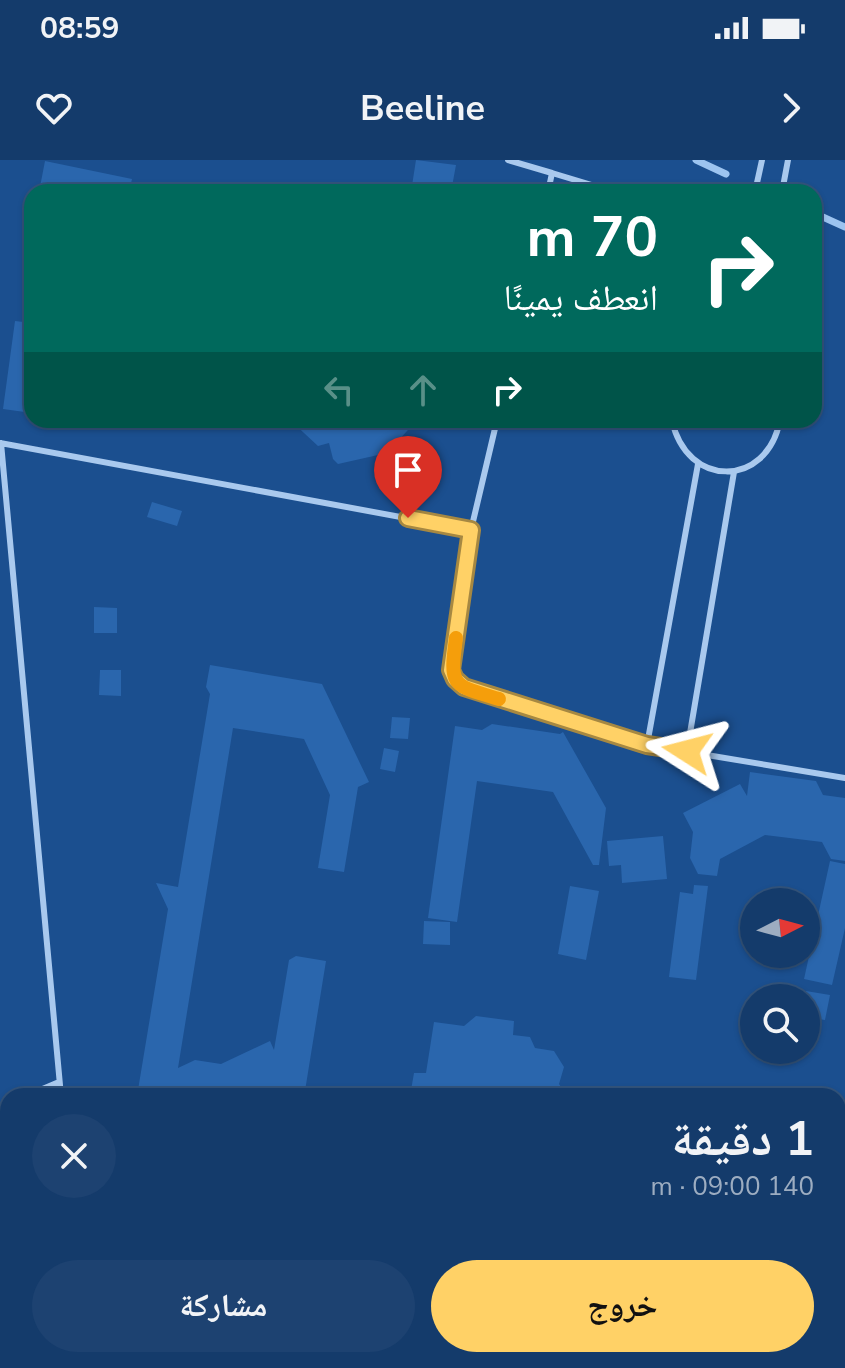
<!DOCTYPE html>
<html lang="ar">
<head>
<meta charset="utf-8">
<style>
  :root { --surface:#143b6b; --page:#1d4271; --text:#f1f3f6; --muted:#9dadc1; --line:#33557e; --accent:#ffd166 }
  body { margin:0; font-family:"Nunito Sans","Noto Naskh Arabic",sans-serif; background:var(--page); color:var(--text); direction:rtl; height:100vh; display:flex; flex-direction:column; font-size:30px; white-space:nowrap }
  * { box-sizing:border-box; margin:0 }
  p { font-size:26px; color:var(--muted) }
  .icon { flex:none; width:44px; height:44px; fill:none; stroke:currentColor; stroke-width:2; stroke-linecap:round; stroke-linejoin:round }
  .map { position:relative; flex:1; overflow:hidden; direction:ltr }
  .sheet { position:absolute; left:0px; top:928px; width:846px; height:280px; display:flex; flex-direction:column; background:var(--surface); border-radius:24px 24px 0 0; box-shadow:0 2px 6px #0004,0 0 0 2px var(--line); direction:rtl }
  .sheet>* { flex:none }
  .guide { position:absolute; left:24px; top:24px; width:798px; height:244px; border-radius:24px; box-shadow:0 2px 6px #0004,0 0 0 2px var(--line); direction:rtl; background:#00695c; color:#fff; overflow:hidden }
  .needle { width:52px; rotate:84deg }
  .tools { position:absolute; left:740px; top:728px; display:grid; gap:16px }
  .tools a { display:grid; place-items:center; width:80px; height:80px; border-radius:50%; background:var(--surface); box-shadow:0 2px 6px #0004,0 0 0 2px var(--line); font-size:40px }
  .pin { position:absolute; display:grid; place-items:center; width:68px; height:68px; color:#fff; margin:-82px -34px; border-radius:50% 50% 50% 0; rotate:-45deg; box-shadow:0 0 8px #0007 }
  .pin .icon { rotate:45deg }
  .me { position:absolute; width:88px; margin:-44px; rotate:279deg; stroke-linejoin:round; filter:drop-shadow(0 0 6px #0008) }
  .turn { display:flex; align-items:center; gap:28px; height:168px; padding:0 32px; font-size:36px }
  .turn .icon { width:104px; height:104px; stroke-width:2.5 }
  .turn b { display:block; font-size:56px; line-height:68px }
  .lanes { display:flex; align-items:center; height:76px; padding:0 32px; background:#0003; justify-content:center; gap:40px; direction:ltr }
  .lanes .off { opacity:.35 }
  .round { display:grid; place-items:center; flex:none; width:84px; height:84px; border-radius:42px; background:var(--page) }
  .summary { display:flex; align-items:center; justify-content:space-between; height:136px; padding:0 32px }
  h1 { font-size:48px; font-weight:700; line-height:60px }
  .cta { display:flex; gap:16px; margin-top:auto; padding:16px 32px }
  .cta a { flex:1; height:92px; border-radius:48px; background:var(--accent); color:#111; font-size:32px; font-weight:700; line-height:92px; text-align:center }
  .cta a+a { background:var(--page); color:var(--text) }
  .status { display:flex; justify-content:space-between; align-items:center; height:56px; padding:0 40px; background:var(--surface); direction:ltr }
  .status svg { height:22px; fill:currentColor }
  header { display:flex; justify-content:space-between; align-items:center; height:104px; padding:0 32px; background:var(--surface); font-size:36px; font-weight:700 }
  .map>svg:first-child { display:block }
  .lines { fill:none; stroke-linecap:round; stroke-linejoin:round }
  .stream { stroke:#9cc4f0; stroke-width:7 }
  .building { fill:#2a66ad }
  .lane { stroke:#a9c9ee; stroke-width:6 }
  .route-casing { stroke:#a68842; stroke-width:20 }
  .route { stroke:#ffd166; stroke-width:14 }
  .slow { stroke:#f59e0b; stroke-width:14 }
</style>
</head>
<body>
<div class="status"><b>08:59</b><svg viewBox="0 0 49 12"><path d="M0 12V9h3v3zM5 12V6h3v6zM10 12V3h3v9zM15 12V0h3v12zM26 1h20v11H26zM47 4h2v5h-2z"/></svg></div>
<header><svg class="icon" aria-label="forward" viewBox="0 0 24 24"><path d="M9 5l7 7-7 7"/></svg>Beeline<svg class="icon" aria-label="heart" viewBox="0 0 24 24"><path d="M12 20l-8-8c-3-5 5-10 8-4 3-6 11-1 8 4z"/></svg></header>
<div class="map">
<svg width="845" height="1208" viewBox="0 0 845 1208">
  <rect width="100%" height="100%" fill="#1b4f8f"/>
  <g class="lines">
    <path class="stream" d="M696,0L726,14
      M814,53L845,67"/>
  </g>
  <path class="building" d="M416,0L456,5L451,32H411Z
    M45,1L132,19L129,32H39Z
    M31,73L32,74V111L23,110Z
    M15,161L32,163V253L3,249Z
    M122,260H154L151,270L122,263Z
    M290,260H417L387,293L338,304L333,299L329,283L318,286Z
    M152,342L182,351L177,366L147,357Z
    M94,447L117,448V473H94Z
    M210,505L322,524L369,622L358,627L344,712L318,708L330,635L304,579L233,568L178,908L195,900L221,904L270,881L274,890L289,800L296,796L326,801L305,931L295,936H137L168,749L156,723L178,727L210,534L206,527Z
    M100,510H121V536L99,535Z
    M392,557L410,558L408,579L390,578Z
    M492,564L560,574L563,572L606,648L599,705H593L553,632L477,621L457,762L428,758L455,566L482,570Z
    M384,588L399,591L395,612L380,609Z
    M750,612L816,621L823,635L845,638V701L831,699L822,682L765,675L720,699L717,716L698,714L690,698L693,672L683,653L740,624L747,636Z
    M663,676L667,719L622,723L621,705L609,706L607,681Z
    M830,701L845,704V768L832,825L804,819Z
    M694,725L708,726L696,820L669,817L680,732L693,734Z
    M570,726L599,731L586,800L558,794Z
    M424,761L450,762V785L423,784Z
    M806,831L830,835L825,860L806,857Z
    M476,856L514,861L513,875L530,877L535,888L554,891L564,907L559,924L567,936H410L414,913H426L434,862L464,866Z
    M843,1141H845V1176L839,1175Z"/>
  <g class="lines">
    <path class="lane" d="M508,0L552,13L548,32
      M552,13L615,32
      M755,32L762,0
      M782,32L788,0
      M497,260L471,370L451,510C458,524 466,528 481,533L647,585L845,618
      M672,260C686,328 767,329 780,260
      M0,283L471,370
      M1,283L61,936
      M647,585L698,304
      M687,591L734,312
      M26,936L59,922
      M0,947L8,944"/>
  </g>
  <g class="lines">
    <g class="route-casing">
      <path id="route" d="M408,358L471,370L451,510L455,519L464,527L647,585L687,591"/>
    </g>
    <use href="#route" class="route"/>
    <path class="slow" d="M456,478C449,528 453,525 499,539"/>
  </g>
</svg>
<div class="tools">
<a><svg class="needle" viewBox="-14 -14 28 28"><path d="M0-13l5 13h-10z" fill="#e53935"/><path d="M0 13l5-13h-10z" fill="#9dadc1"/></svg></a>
<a><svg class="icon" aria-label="search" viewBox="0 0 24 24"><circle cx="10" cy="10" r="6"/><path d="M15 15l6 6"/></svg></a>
</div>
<div class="pin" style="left:408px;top:358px;background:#d93025"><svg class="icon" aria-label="arrive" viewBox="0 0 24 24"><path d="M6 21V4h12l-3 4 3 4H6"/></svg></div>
<svg class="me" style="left:687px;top:591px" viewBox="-20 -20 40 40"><path d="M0-17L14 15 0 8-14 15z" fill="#ffd166" stroke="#fff" stroke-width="4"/></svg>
<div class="guide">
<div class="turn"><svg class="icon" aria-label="right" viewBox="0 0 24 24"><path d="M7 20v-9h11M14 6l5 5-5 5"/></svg><div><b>70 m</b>انعطف يمينًا</div></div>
<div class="lanes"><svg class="icon off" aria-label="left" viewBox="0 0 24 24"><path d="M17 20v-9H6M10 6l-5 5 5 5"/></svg><svg class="icon off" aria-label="ahead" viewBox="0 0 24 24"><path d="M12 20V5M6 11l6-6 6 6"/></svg><svg class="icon" aria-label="right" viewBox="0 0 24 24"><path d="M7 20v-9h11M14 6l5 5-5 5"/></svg></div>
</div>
<section class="sheet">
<div class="summary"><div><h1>1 دقيقة</h1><p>140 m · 09:00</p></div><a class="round"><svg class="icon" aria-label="close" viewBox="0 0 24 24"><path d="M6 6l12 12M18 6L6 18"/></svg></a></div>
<div class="cta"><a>خروج</a><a>مشاركة</a></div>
</section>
</div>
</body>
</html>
